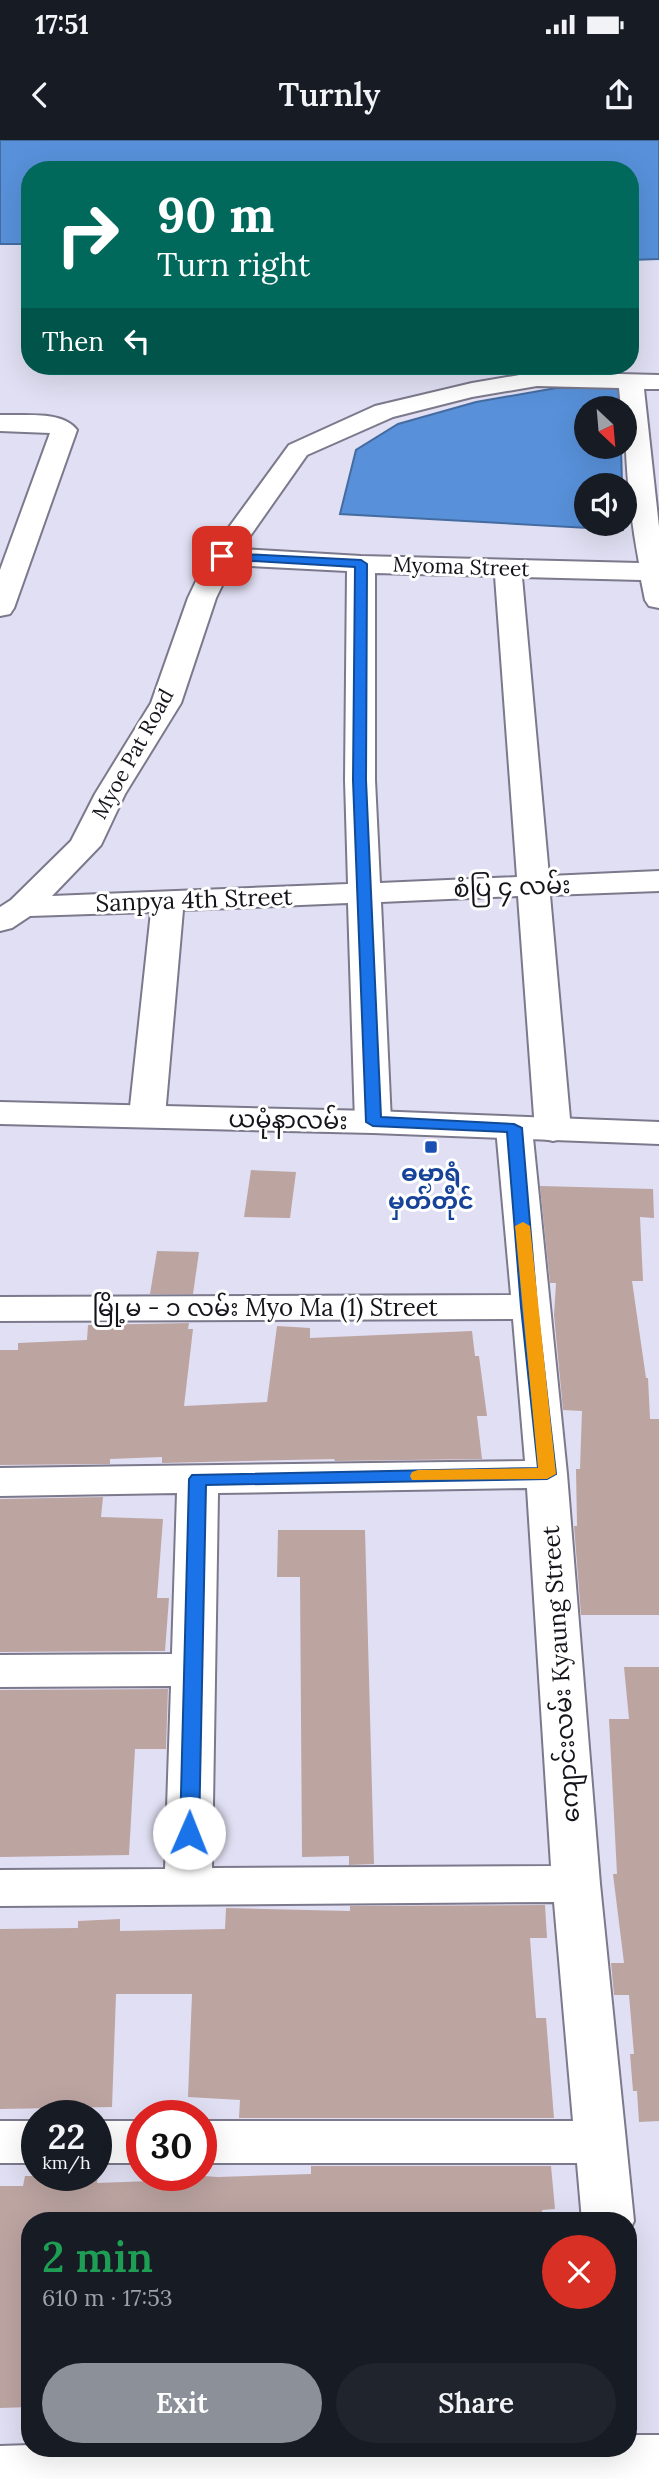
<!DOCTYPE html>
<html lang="en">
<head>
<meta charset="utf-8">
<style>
  :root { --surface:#171b24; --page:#20242c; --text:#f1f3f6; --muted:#9ea1a6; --accent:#8c9099 }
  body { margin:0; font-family:Lora,"Noto Sans Myanmar",serif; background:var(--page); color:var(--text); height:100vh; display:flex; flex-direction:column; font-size:26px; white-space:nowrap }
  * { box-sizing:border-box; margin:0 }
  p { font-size:23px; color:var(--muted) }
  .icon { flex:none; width:38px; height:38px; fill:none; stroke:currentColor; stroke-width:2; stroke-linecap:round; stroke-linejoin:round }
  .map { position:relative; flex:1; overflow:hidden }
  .details { position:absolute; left:21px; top:2072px; width:616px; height:245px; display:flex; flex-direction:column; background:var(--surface); border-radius:28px; box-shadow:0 7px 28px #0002 }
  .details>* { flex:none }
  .top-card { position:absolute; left:21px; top:21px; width:618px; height:214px; border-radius:28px; box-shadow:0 7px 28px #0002; background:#00695c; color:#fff; overflow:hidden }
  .needle { width:46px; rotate:154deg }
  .buttons { position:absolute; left:574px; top:256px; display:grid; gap:14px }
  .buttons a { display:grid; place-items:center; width:63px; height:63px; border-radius:50%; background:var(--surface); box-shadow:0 7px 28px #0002; font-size:35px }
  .speed { position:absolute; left:21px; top:1960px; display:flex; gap:14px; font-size:35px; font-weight:700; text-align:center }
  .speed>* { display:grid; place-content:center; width:91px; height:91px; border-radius:50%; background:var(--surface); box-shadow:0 7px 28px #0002; line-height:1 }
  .speed small { font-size:18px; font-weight:400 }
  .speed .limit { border:10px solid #d22; background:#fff; color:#111 }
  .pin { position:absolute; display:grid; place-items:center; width:60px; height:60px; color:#fff; margin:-30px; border-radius:14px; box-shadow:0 4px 10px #0006 }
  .me { position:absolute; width:77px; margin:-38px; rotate:1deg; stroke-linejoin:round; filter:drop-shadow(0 0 5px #0008) }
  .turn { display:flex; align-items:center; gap:24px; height:147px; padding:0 21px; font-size:32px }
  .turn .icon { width:91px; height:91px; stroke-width:2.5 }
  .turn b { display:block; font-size:49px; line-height:60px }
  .then { display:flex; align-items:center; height:66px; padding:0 21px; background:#0003; gap:14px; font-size:26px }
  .round { display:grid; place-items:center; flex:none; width:74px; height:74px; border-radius:37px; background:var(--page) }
  .summary { display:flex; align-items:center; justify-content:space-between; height:119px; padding:0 21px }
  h1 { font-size:42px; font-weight:600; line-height:52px; color:#1e9e55 }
  .primary-button { display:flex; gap:14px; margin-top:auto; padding:14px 21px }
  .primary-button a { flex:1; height:80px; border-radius:42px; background:var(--accent); color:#fff; font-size:28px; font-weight:600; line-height:80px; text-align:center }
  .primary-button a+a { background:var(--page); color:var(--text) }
  .status { display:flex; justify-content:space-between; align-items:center; height:49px; padding:0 35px; background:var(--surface); direction:ltr }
  .status svg { height:19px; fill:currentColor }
  header { display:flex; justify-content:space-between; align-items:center; height:91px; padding:0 21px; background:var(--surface); font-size:32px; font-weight:600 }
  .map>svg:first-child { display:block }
  .water { fill:#5891da; stroke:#446ca1; stroke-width:2 }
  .building { fill:#bca4a1 }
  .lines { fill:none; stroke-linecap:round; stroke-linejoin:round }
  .street-casing { stroke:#7b798b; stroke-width:4 }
  .primary-casing { stroke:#7b798b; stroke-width:4 }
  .street { fill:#fff; fill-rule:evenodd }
  .primary { fill:#fff; fill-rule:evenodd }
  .route { fill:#1a73e8; stroke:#114b97; stroke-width:2 }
  .slow { fill:#f59e0b }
  .transit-dot { fill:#1a4fb4; stroke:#fff; stroke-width:2.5 }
  .labels { text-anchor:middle; stroke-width:6; stroke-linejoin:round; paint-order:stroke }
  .far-street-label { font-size:21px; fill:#15141b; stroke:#fff }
  .street-label { font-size:24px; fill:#15141b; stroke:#fff }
  .transit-label { font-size:24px; font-weight:bold; fill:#164399; stroke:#fff }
</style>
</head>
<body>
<div class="status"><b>17:51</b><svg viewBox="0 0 49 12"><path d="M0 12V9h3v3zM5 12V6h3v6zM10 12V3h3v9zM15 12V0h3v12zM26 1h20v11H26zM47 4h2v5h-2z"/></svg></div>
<header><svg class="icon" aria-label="back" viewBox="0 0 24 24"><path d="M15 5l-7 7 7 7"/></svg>Turnly<svg class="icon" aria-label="share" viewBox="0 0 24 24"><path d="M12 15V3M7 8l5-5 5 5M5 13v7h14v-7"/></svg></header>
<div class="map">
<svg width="659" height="2339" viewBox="0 0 659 2339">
  <rect width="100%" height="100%" fill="#e1dff3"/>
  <path class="water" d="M0,0H659V119L630,120V30H30V104H0Z
    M556,248H619L620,268H586V306H621L622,345H586V383H623V390L340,374L356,310L398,284L476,262Z"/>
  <path class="building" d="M251,1030L296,1032L290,1078L244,1077Z
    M540,1046L653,1049L654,1078L640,1077L643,1141H632L646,1238H648L650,1279H659V1475H581L574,1386H577L576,1329H580L582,1271L563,1270L554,1175L556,1143H550Z
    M157,1111L199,1112L193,1154H150Z
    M189,1183L188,1189H193L184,1266L267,1262L277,1186L310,1188V1198L472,1191L475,1216H479L487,1276H477L482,1319L335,1321L334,1319L162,1323V1317L110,1319V1324L0,1325V1210H18V1203L87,1200L88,1185Z
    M103,1357L101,1377L163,1379L157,1458H169L165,1511L0,1512V1359Z
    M278,1390H365L374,1724L349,1725V1716L302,1717L300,1437H277Z
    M624,1527H659V1981L639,1982L637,1951H633L630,1914H634L629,1855H614L611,1823H624L613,1734H617L609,1579H629Z
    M168,1549L166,1609H135L129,1715L0,1717V1550Z
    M545,1765L547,1798H530L536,1878H546L554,1978H239L240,1960L188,1957L192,1854H116L112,1967L0,1969V1789L78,1788V1781L120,1779V1791L225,1789L226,1768L350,1771V1766Z
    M311,2026H551L555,2069L542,2070L543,2081H30V2267L0,2268V2046H23L25,2036L98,2037L97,2043L151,2041V2038L189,2035L218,2037L311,2034Z"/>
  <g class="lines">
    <g class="street-casing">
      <path id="street" d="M537,232L659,235V249H644L659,387V468L649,466L645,460L641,440L522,437L549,736L659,731V751L550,755L571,990L566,998L553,1001L540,998L535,990L518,756L381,762L391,982L386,990L373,993L360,990L355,982L348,763L183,770L165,976L160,984L147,987L134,984L129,976L151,772L30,776L12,788L0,791V767L11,760L71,701L95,654L151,563L188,458L208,416L289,305L375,266L472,243ZM537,246L619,248L621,268H625C625,321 629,370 639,423L361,416L241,409L307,315L393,277L472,257ZM232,425L347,431L345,640L348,744L52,756L101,705L125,654L181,563L216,458ZM375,433L495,436L517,737L380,743L375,640Z
        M0,275C22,276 63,270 77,290L14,468L10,474L0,476V430L50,293L0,291Z
        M514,977L527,980L532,988L567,1334L600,1744L634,2081L628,2093V2081H582L577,2023H201V1981H573L554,1762L0,1766V1730L165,1729L171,1546L0,1547V1515L172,1514L177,1353L0,1356V1328L525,1321L513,1179L0,1181V1157L511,1155L496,988L501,980ZM527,1348L551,1726L212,1728L218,1353Z
        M0,1981H37V2023H0Z
        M96,1981H142V2023H96Z
        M628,2295H659V2339H0V2306L30,2305V2308H628Z"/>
    </g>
    <g class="primary-casing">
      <path id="primary" d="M0,962L373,971L659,982V1004L373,993L0,984Z"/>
    </g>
    <use href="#street" class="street"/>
    <use href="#primary" class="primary"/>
  </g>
  <path class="route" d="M222,413L361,420L367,424L366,640L381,977L514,984L522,988L537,1167L556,1334L547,1339L206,1345L199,1693L196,1698L189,1700L182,1698L180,1693L189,1339L192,1335L538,1328L521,1167L507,992L373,986L366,982L353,640L355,427L218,419V414Z"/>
  <path class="slow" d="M523,1082L530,1086L556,1334L547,1339L412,1340L410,1336L412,1332L418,1330L538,1328L515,1086Z"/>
  <rect class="transit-dot" x="424" y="1000" width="14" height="14" rx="3.5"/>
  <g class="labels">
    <g class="far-street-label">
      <text transform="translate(461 427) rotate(2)" y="7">Myoma Street</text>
      <text transform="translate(133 614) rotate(-61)" y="7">Myoe Pat Road</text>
    </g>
    <g class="street-label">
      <text transform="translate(512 747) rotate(-2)" y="8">စံပြ ၄ လမ်း</text>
      <text transform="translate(194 760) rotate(-2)" y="8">Sanpya 4th Street</text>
      <text transform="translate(288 980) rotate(1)" y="8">ယမုံနာလမ်း</text>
      <text x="265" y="1176">မြို့မ - ၁ လမ်း Myo Ma (1) Street</text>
      <text transform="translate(561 1534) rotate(-94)" y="8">ကျောင်းလမ်း Kyaung Street</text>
    </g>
    <g class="transit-label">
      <text x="431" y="1041">ဓမ္မာရုံ<tspan x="431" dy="28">မှတ်တိုင်</tspan></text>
    </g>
  </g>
</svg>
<div class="buttons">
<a><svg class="needle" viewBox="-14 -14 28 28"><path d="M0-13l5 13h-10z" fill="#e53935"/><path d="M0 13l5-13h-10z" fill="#9ea1a6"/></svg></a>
<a><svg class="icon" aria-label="sound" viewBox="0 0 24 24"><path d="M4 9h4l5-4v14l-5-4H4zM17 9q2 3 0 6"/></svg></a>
</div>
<div class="speed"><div>22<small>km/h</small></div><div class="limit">30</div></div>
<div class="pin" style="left:222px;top:416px;background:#d93025"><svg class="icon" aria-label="arrive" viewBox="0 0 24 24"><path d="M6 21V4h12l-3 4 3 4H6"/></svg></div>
<svg class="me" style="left:189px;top:1693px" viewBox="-20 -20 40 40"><circle r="19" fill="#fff"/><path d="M0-13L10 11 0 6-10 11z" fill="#1a73e8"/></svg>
<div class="top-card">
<div class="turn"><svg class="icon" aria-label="right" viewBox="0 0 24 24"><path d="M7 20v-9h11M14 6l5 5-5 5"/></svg><div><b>90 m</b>Turn right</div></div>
<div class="then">Then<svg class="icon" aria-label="left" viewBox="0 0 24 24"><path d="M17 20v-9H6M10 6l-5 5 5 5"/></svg></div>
</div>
<section class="details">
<div class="summary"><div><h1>2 min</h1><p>610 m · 17:53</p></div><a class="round" style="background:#d93025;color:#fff"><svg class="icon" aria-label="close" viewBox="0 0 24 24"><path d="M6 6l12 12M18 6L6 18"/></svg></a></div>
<div class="primary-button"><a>Exit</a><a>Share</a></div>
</section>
</div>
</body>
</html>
